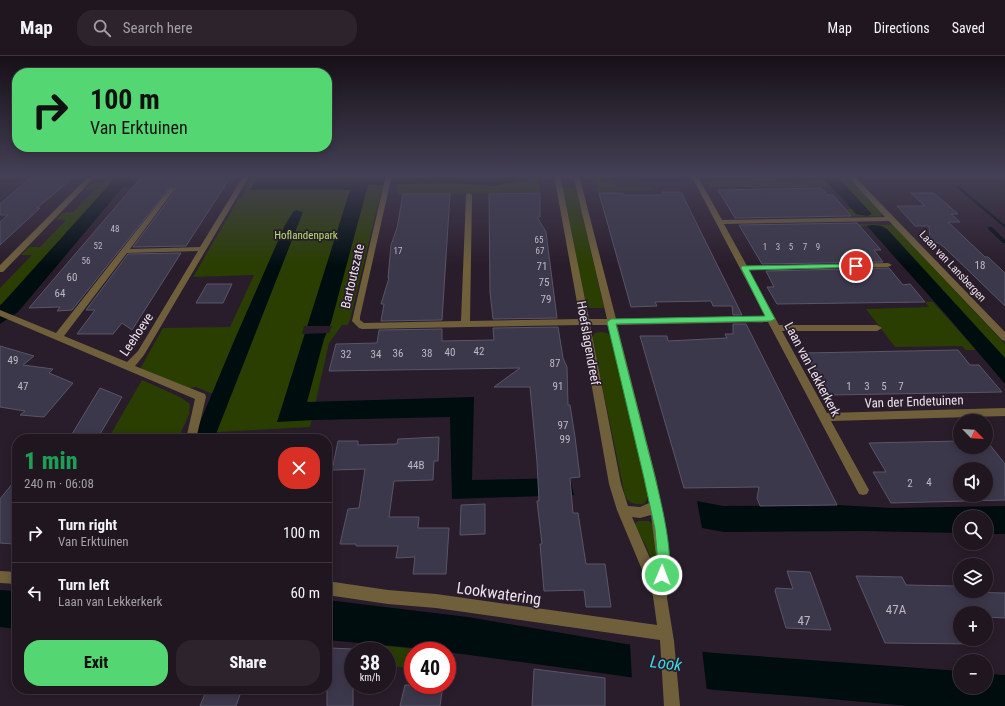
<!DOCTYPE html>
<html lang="en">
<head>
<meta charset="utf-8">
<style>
  :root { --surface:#201620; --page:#2d232d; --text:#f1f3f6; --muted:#a29fa5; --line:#3d353e; --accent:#54d672 }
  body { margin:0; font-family:"Roboto Condensed",sans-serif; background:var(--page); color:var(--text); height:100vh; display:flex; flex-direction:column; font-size:15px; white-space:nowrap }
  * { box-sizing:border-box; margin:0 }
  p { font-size:13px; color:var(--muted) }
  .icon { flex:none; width:22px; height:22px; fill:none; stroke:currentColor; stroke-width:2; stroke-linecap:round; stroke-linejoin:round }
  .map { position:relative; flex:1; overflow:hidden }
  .side { position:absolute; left:12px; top:378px; width:320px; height:260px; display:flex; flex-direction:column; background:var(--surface); border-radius:16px; box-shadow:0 2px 10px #0003,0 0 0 1px var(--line) }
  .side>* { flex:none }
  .hud { position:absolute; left:12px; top:12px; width:320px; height:84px; border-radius:16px; box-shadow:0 2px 10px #0003,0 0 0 1px var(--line); background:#54d672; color:#111; overflow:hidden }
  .needle { width:26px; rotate:115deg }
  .buttons { position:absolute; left:953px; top:358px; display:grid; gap:8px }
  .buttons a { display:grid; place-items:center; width:40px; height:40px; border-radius:50%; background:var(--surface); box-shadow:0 2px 10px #0003,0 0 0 1px var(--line); font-size:20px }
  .speed { position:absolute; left:344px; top:586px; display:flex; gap:8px; font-size:20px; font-weight:700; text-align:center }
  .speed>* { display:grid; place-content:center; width:52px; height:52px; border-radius:50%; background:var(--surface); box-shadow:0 2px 10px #0003,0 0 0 1px var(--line); line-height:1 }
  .speed small { font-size:10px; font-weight:400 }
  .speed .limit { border:6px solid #d22; background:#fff; color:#111 }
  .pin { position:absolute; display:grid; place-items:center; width:34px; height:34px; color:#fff; margin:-17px; border:2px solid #fff; border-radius:50%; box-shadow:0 1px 4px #0007 }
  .me { position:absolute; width:44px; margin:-22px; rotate:1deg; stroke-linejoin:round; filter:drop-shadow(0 0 3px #0008) }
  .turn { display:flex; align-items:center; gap:14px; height:84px; padding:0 12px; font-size:18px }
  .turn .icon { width:52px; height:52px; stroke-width:2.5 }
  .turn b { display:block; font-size:28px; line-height:34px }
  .round { display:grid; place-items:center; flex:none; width:42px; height:42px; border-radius:16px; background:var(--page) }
  .head { display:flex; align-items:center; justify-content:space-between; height:68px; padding:0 12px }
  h1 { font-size:24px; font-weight:800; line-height:30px; color:#1e9e55 }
  .button { display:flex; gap:8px; margin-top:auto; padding:8px 12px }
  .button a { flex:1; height:46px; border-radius:16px; background:var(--accent); color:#111; font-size:16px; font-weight:800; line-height:46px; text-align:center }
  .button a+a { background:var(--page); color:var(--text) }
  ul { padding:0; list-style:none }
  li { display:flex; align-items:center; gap:12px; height:60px; padding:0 12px; border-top:1px solid var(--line) }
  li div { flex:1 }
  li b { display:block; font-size:15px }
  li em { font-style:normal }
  header { display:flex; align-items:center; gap:24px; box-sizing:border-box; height:56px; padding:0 20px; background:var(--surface); border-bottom:1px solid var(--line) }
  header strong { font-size:19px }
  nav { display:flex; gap:22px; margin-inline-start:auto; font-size:14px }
  .search { width:280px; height:36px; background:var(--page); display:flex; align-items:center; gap:10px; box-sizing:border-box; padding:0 14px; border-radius:16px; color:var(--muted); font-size:15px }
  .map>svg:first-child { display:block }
  .green { fill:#293e00 }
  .water { fill:#000d0f }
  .pier { fill:#2a1d2b }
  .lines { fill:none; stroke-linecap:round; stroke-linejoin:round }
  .stream { fill:#000d0f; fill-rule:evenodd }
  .building { fill:#3c384b; stroke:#595569; fill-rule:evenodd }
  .minor { fill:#6f603b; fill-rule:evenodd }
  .route { fill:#54d672; stroke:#378b4a }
  .labels { text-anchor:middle; stroke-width:3.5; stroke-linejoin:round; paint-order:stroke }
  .far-number-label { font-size:9px; fill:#bfb7c3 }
  .far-park-label { font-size:11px; fill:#afe069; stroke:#2a1d2b }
  .number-label { font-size:11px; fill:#bfb7c3 }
  .far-street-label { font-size:11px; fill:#ebe1eb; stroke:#2a1d2b }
  .street-label { font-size:13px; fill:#ebe1eb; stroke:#2a1d2b }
  .near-number-label { font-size:13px; fill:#bfb7c3 }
  .near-street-label { font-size:16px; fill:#ebe1eb; stroke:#2a1d2b }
  .near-water-label { font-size:17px; font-style:italic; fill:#3cd9e7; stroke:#2a1d2b }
</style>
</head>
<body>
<header>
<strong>Map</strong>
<div class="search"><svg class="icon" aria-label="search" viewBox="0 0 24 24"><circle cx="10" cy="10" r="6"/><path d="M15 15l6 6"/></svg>Search here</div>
<nav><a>Map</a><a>Directions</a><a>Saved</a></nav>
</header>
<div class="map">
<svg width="1005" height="650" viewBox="0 0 1005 650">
  <rect width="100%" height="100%" fill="#2a1d2b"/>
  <path class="green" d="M109,119H118L2,248H0V232L32,199H21L29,191H40L66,164L56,163L63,157L73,156L95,133H86L92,127L101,126Z
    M254,119H382L379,131L382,132L350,264L348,269H342L329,287L310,371L199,377L213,338L196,331L189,332L140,313L163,272L230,271L254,219L193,221L239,142H241Z
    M530,119H538L540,136L398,139L396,128L453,127L492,130L531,123Z
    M836,119H847L883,158L880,160H852L845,153H852L856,158L872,159Z
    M594,121L613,125L616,131L651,130L654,134L598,135Z
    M818,122L824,124L831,131H711L707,129L704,124L774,123L788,126Z
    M576,131L604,252H587L562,132Z
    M858,168L893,169L1005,288V302L887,173L881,170L876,169L860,170Z
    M925,246H933L976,294H966L962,290L895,291L866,253L929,251Z
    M601,276L607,277L611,281L649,440L644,448C636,449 629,448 625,440L592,281L595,277Z
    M142,324L180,341L190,348L189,358L178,383H108Z
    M638,465H649L654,469L659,525L646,490L634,468Z
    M368,588L433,595H413V612L387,610V595H367Z"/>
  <path class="water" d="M118,119H134L130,124L231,122L226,130L123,131L18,256L0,268V250Z
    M354,119H530L531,123L492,130L453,127L368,129L331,267L324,283L307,346L474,341L472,424L570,422L574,439L452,443L450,361L314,364L277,366L350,134H250L257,122L353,121Z
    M597,119H836L872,158L867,160L856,158L829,128L824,124L818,122L798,126L774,123H718L657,126L627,124H605L594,121Z
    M296,154L303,156L214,383H193L234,285L285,169L293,156Z
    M872,169L881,170L887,173L1005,302V328L948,261L867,170Z
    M697,445L723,450L837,449L892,452L1005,450V478H986V461H960V477L862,475L724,476L702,472Z
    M0,534L17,535V573L0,571Z
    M327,544L468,561L626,588L715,597L960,615V631H986V618L1005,619V650H908L808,641L715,634L608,618L447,596V595L327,584Z"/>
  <path class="pier" d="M304,270H332L329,277L302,278Z
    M630,587L702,594L707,635L632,624Z"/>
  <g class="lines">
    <path class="stream" d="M957,130H959L1005,169V172L957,132Z
      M988,171H992L1005,184V187H1003L988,173Z"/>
  </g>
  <path class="building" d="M143,119H232L186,190L133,191L176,134L175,132L170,131L72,254L57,255L60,251L29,252Z
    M75,120L37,152H40L0,189V166L8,159H0V148L31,121Z
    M821,132L828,139H833L851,160L735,162L718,134Z
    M662,136H681L742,259H733L732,250H713L711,245L655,246L657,250L631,251L599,137H623L624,139H663Z
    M540,137V161H537L546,176L557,262L493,263L490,236L489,138Z
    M911,137H934L958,158H951L960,166H948L985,201H988L1005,217V250L945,192L939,187H936L930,182L929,170H915L897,150H925Z
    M403,138H450L442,264L381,265L384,248H381L389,222H388L391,189L397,172Z
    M857,167L881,194H874L883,206L762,208L739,169Z
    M181,197L132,274L122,267L113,278H77L95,254H86L128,198Z
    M889,212L903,229L910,228L925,246L777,248L767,231H774L766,215Z
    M207,228H232L223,247H196Z
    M733,268H746L837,449L760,450L757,442L759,431L684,432L640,280H667L668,285L727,282L725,278H733Z
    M558,271L563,302L567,311L568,349H570L575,381L580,421L570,422L573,457H578L586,508H605L611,551H586L584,534L544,535L540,488H542L537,445H539L537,406L530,331H494L520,312L329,315L336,288L377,287L379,274L442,273V285L494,284L493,272Z
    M0,290L34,300L23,309L53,313L49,317L73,327L44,361L20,359L25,355L0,351Z
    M958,294L970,309H979L1002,336L829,339L805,297Z
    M100,332L122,341L97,383H69Z
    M439,381L438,405H434L433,424L394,425L389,461H419L418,472H449L446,518H413L415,501L396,502L398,490H356V488H340L348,453L359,452L365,413L332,414L338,385H358V389L397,388L398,383Z
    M986,384L1005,408V444L891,447L873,416H886L869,387L960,385V391H986ZM960,413H986V439H960Z
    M17,422V482L13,488L0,487V443Z
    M485,448V478L460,479L461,449Z
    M787,515L810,516L831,574L786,572L775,535L776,532L793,533Z
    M856,520L902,521L906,529L955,530L958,536L1005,537V562L986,561V557H960V583H974L977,588L885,587Z
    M330,592L353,593V650H327V601Z
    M534,613L605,622V650H532Z
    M405,629H443L440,650H400Z
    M207,633H242L236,650H200Z"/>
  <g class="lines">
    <path class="minor" d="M90,119H97L3,216H0V209Z
      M244,119H250L144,299L135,310L205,338L206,341L196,383H186L195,343L0,260V254L56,277L170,132L175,133L130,193L200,191ZM198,195L138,295L127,306L64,280L127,197Z
      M386,119H392L360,261V264L364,267L461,265L466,139L469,137L472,139L470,265L580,263L554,119H560L589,263H607L573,119H579L616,263L765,260L691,119H697L722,164L885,161L852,125L850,119H857L858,124L1005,276V285L1002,284L889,165L724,168L747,210L888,207L892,209L888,211L749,214L779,269H877L882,272L877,275H782L827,357L1005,352V360L831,365L869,434L867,438L863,439L859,438L768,266L617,269L656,422L666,473L671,508L667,542L674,585L680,650H664L660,584L436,552L388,548L327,539V525L388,534L436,538L657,569L653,540L617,454L609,428L581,269L362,273L359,272L352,265ZM590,269H608L644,422L649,447L640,451L628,450L621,428ZM651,459L657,508L656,516L632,461L640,462Z
      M0,515L17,516V528L0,527Z"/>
  </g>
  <linearGradient id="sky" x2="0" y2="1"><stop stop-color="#171018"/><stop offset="0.57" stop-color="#444055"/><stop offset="1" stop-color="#444055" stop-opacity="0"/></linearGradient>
  <rect width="1005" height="210" fill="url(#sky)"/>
  <path class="route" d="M856,208H858V211L749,214L775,263L771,265L616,268C625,304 634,339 643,374C650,404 678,497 667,523L662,525L658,523L656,519L658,508L655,473L644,422L607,266L611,263L765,260L741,212L742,210Z"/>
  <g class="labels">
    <g class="far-number-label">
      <text x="115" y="176">48</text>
      <text x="539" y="187">65</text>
      <text x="98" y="193">52</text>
      <text x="765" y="194">1</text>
      <text x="778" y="194">3</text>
      <text x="791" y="194">5</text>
      <text x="805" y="194">7</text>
      <text x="818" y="194">9</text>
      <text x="398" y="198">17</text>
      <text x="540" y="198">67</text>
      <text x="86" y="208">56</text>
    </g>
    <g class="far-park-label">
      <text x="306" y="183">Hoflandenpark</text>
    </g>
    <g class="number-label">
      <text x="980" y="213">18</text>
      <text x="542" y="214">71</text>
      <text x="72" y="225">60</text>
      <text x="544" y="230">75</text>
      <text x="60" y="241">64</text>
      <text x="546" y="247">79</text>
      <text x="479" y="299">42</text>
      <text x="450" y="300">40</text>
      <text x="398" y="301">36</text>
      <text x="427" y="301">38</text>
      <text x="346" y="302">32</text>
      <text x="376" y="302">34</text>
      <text x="13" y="308">49</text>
      <text x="555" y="311">87</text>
      <text x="23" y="334">47</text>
      <text x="558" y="334">91</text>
      <text x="849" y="334">1</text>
      <text x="867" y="334">3</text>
      <text x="884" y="334">5</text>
      <text x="901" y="334">7</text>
      <text x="563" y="373">97</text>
      <text x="565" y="387">99</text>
      <text x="416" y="413">44B</text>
      <text x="929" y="430">4</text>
      <text x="910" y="431">2</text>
    </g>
    <g class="far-street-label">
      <text transform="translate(953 210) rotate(47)" y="4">Laan van Lansbergen</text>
    </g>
    <g class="street-label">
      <text transform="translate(352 220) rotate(-77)" y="5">Bartoutszate</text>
      <text transform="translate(136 278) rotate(-56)" y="5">Leehoeve</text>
      <text transform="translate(589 287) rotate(80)" y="5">Hoefslagendreef</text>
      <text transform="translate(813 313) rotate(62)" y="5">Laan van Lekkerkerk</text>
      <text transform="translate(914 345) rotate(-2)" y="5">Van der Endetuinen</text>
    </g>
    <g class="near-number-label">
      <text x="896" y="558">47A</text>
      <text x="804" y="569">47</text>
    </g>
    <g class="near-street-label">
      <text transform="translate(499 537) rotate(8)" y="6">Lookwatering</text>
    </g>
    <g class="near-water-label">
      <text transform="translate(666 607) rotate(7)" y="6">Look</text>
    </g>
  </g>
</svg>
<div class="buttons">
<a><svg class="needle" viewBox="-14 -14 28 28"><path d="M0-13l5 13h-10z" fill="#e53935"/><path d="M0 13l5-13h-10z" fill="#a29fa5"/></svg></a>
<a><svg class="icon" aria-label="sound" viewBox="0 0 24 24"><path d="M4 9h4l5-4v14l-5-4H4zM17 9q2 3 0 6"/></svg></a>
<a><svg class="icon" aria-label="search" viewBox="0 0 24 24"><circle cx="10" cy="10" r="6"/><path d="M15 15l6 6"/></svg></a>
<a><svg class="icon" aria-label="layers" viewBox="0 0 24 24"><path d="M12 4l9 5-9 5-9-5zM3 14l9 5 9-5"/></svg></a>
<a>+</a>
<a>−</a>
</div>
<div class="speed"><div>38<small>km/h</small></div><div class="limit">40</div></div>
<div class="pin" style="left:856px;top:210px;background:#d93025"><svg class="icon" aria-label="arrive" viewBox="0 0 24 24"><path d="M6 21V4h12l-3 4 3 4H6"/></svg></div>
<svg class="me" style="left:662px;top:519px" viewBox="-20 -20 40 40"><circle r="17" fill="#54d672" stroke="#fff" stroke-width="3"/><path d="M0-11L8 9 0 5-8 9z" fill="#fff"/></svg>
<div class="hud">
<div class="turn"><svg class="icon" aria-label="right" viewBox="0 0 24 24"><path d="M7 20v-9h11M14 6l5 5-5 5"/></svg><div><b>100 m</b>Van Erktuinen</div></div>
</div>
<section class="side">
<div class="head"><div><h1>1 min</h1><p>240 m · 06:08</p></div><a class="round" style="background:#d93025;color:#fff"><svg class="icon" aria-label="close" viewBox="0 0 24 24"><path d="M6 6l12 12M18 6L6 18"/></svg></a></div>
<ul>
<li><svg class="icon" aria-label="right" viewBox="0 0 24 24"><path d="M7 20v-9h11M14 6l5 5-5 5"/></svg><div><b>Turn right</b><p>Van Erktuinen</p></div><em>100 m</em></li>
<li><svg class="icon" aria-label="left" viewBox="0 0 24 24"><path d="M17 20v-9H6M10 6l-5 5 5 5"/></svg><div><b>Turn left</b><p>Laan van Lekkerkerk</p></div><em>60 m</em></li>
</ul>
<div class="button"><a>Exit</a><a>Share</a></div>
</section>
</div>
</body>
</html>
